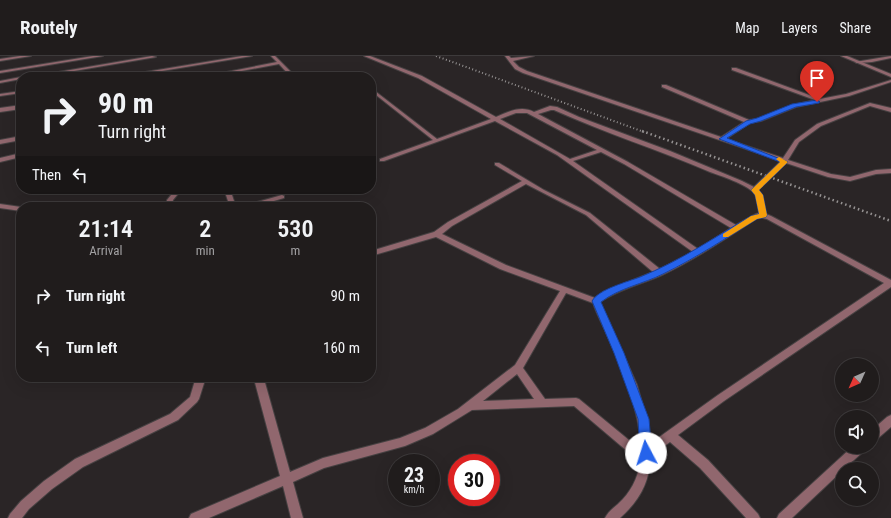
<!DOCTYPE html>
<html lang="en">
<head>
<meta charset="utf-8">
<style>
  :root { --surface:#201c1c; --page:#2d2929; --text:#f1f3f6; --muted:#a2a1a3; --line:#3d3a3b }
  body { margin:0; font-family:"Roboto Condensed",sans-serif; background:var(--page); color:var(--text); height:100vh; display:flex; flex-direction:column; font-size:15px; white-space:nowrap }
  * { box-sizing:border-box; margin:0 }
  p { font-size:13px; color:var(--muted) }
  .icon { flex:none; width:22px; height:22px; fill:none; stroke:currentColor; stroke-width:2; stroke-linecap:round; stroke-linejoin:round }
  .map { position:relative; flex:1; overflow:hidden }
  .drawer { position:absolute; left:16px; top:146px; width:360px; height:180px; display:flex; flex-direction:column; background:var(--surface); border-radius:16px; box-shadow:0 4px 16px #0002,0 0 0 1px var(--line) }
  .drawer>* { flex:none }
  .hud { position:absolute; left:16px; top:16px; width:360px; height:122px; border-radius:16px; box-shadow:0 4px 16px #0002,0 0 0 1px var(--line); background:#201c1c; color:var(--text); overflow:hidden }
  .needle { width:26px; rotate:225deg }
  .tools { position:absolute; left:835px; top:302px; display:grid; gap:8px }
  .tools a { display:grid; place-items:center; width:44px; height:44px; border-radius:50%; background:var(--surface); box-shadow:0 4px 16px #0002,0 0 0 1px var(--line); font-size:20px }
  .speed { position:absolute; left:388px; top:398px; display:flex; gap:8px; font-size:20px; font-weight:700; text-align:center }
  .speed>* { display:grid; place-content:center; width:52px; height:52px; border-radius:50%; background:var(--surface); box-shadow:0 4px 16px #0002,0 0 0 1px var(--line); line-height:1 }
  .speed small { font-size:10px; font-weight:400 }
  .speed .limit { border:6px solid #d22; background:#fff; color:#111 }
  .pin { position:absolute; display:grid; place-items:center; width:34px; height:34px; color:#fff; margin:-41px -17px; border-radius:50% 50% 50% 0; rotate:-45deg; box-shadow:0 0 4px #0007 }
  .pin .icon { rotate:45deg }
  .me { position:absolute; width:44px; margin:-22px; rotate:355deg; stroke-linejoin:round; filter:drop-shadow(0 0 3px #0008) }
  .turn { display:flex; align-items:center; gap:14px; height:84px; padding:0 16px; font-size:18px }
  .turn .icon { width:52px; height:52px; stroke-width:2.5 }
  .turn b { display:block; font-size:28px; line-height:34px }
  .then { display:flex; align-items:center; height:38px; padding:0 16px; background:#0003; gap:8px; font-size:15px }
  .eta { display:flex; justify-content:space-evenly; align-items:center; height:68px; text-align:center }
  .eta b { font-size:24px; font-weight:600; line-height:28px }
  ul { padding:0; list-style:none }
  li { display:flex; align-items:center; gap:12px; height:52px; padding:0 16px }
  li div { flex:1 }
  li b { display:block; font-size:15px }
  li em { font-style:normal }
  header { display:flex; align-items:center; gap:24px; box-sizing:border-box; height:56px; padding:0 20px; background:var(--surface); border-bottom:1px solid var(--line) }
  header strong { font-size:19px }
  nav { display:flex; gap:22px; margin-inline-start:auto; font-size:14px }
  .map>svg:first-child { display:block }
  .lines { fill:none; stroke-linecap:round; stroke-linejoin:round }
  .minor-casing { stroke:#464142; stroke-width:2 }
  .tertiary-casing { stroke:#464142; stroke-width:2 }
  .minor { fill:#91676e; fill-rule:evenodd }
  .tertiary { fill:#91676e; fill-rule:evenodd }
  .rail-far1 { stroke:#969393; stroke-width:2; stroke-dasharray:1 2.5; stroke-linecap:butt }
  .rail { stroke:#969393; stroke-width:2.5; stroke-dasharray:1.5 3; stroke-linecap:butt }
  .route { fill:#2563eb; stroke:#184099 }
  .slow { fill:#f59e0b }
</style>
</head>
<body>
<header>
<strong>Routely</strong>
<nav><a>Map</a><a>Layers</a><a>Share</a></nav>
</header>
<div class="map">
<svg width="891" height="462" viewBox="0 0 891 462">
  <rect width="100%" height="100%" fill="#2a2526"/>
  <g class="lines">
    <g class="minor-casing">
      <path id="minor" d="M20,0H31L0,5V3Z
        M93,0H103L0,17V15Z
        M152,0L156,1L39,21H29Z
        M242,0H252L126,21H115Z
        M271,0H275L296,21H291L279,8L210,21H201L277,6Z
        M364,0H370L422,20L496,61C508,56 521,49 534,56L550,50L557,51L579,61L670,95L742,125L754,131L781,105L523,17L515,13L505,0H509L511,2L534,0L513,5L519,11L527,15L721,81L744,66L662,31V29H666L749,64L758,63L793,49L815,44L732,14V12H736L820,43L846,38L891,24V26L849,40L796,51L761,65L750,67L726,83L783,102L795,84L817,68L870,47L891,52V56L870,50L821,70L799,86L788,104L831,118L850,121L876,114L891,113V117L876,118L850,125L828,121L786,107L758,134L762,139L766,158L771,160L891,224V231L724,345L678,379L708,404L758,458L760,462H746L700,412L670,386L651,400C649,427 640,444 620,462H605C608,456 613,452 618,448C630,437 638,423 640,406L574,350L472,354L433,378L405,390L324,412L293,426L303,462H291L283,430L209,462H189L191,458L280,420L254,323L255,321H263L264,323L290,416L323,402L400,382L425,372L458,353L515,309L560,235L500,213L436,181L371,200V195L434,176L448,166L522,125L495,109V107H499L544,134L590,157L660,213L693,196L557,99L495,65L384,105H380V103L433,84L371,35V32L437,83L491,63L418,22ZM551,54H554C605,77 659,94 710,116C721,120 746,128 754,137C758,141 758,151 759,157L756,158L736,169L628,106L538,58ZM516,57H527L597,94L570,103L500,63ZM601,96L624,108L731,172L698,193L573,105ZM526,128L586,159L653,216L603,236L595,242L506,209L442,178L452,170ZM759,161L767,163L884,227L718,339L651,387L649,371L637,329L600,246C619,233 642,228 662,219C696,203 728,181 759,161ZM566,237L593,247C596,256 600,264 604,272C621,310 640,352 641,394L579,343L576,342L545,343L523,312ZM517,318L534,343L483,345Z
        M891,0V2L872,6L857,7L855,6Z
        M21,21V23L0,27V25L21,21H22Z
        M21,35V37L0,40V38Z
        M21,49V53L0,56V52Z
        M21,80V84L0,88V84Z
        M21,97V101L0,106V102Z
        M176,133H182L173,144L172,151H166L167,144Z
        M224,133H230L236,151H230Z
        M282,139L284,140V142L253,151H242L243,150Z
        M0,148L21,151V155L0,152Z
        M196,321H206L199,343L197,346L178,364L83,411L52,433L29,453L22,462H8L10,458L21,445L44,425L75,403L170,358L190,341Z
        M891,359V371L876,384L872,386V374L887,361Z
        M852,391H865L864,395L844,413H842V415L792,462H777L779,458Z"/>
    </g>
    <g class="tertiary-casing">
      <path id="tertiary" d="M841,0H847L891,18V21Z"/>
    </g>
    <use href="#minor" class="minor"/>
    <use href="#tertiary" class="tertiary"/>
    <path class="rail-far1" d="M436,0L644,76"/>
    <path class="rail" d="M642,75L891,165"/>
  </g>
  <path class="route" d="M817,44L820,46L819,47L796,51L761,65L750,68L727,82L788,106L759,134L763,139L767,159L766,161L757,163C726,182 696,202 663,218C643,228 619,232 601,246L624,297L649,363L652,397L651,401L646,403L642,401L640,397L638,363L614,297L592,245C599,233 627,226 640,221C680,205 715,181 751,160L759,158L755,139L751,134L780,106L719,83L746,65L757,62L792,48Z"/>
  <path class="slow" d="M779,101L788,106L759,134L763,139L767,159L766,161L757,163L728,181H723V178L751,160L759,158L755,139L751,134L780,106L776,103Z"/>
</svg>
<div class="tools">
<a><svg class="needle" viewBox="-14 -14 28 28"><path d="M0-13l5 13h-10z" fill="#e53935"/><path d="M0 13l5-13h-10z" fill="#a2a1a3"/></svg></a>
<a><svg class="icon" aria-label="sound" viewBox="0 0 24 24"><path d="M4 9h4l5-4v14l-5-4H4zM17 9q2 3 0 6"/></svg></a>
<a><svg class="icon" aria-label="search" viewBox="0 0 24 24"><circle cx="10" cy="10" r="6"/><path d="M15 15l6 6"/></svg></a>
</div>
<div class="speed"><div>23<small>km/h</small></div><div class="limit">30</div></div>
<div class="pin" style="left:817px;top:46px;background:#d93025"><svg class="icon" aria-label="arrive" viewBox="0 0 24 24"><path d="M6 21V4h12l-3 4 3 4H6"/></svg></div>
<svg class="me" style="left:646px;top:397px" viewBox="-20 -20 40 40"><circle r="19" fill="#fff"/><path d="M0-13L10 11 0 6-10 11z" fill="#2563eb"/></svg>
<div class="hud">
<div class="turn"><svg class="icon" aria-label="right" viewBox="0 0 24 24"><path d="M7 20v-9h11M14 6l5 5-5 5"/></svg><div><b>90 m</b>Turn right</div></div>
<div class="then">Then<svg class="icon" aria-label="left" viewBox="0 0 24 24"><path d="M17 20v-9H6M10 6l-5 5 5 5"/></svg></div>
</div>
<section class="drawer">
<div class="eta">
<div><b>21:14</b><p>Arrival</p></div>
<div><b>2</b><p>min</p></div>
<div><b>530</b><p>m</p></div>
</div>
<ul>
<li><svg class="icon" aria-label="right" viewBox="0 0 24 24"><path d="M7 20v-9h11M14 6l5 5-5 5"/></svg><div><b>Turn right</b></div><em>90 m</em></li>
<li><svg class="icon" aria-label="left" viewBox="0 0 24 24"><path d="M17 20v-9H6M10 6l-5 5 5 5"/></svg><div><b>Turn left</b></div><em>160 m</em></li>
</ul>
</section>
</div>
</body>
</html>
